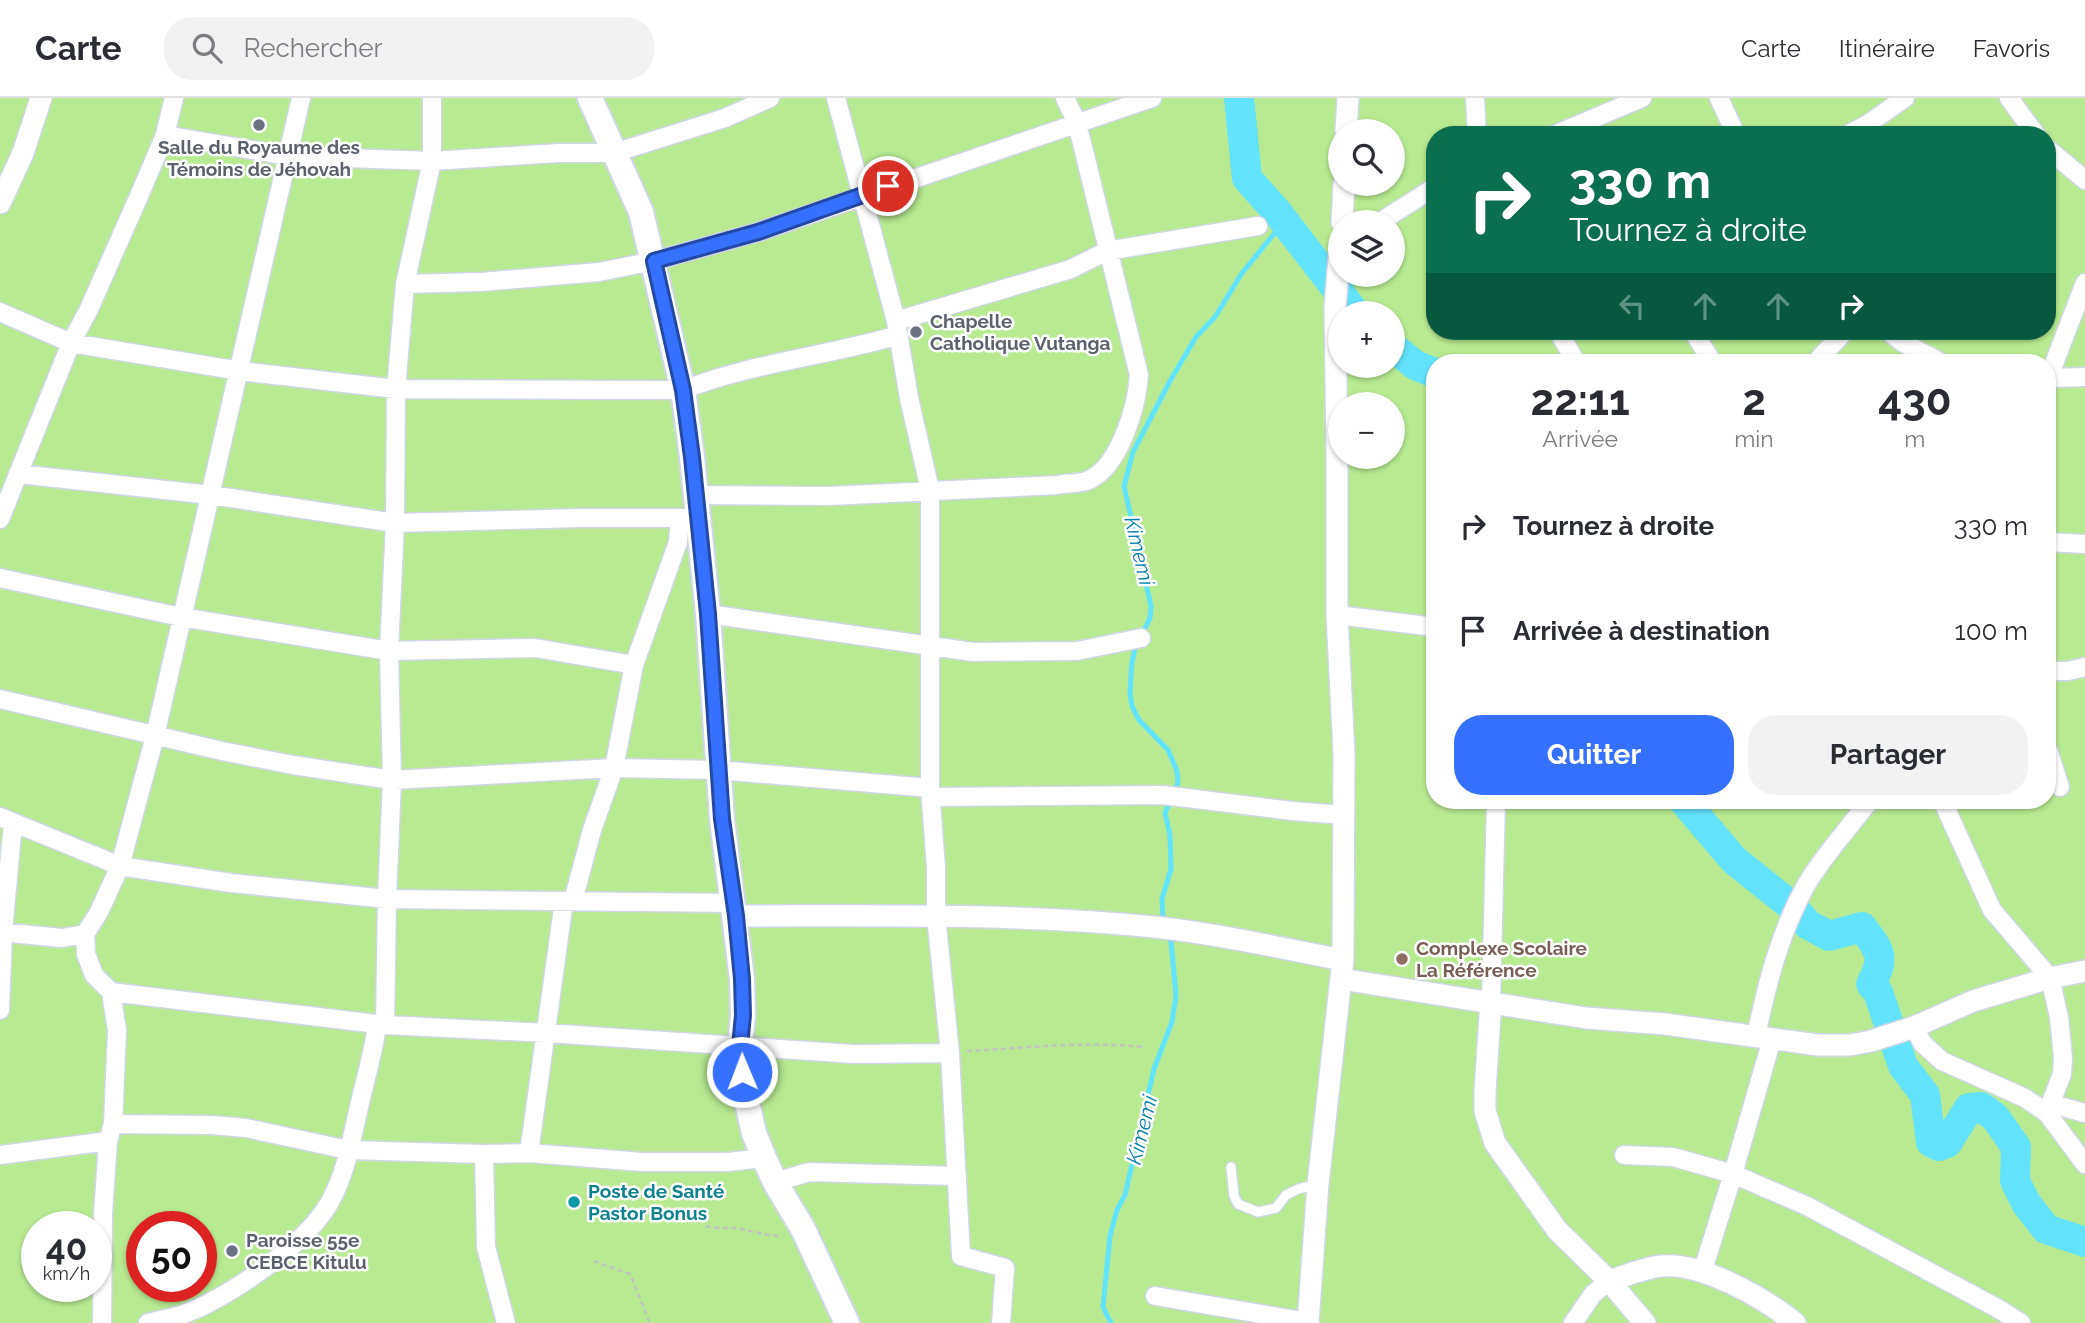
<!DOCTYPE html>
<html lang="fr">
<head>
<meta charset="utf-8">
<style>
  :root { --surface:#fff; --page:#f2f2f3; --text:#2b2b33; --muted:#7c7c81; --line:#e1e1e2; --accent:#3670ff }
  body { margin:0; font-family:Raleway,sans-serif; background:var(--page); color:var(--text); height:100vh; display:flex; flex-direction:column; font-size:26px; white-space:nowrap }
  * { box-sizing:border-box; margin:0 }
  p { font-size:23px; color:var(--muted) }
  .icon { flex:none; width:38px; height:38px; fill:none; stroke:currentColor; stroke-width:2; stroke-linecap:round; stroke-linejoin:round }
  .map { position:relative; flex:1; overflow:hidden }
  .details { position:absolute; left:1426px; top:256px; width:630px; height:455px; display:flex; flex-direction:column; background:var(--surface); border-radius:28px; box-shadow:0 2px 5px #0004 }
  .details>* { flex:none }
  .hud { position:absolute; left:1426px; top:28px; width:630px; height:214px; border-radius:28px; box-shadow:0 2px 5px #0004; background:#0b6e4f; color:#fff; overflow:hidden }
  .fabs { position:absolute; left:1328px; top:21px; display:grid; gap:14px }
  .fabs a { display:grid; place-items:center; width:77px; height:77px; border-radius:50%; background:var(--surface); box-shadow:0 2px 5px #0004; font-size:35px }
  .speed { position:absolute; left:21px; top:1113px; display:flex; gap:14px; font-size:35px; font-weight:700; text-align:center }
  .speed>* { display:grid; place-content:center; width:91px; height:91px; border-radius:50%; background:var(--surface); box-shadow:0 2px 5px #0004; line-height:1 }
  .speed small { font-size:18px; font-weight:400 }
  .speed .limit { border:10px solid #d22; background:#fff; color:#111 }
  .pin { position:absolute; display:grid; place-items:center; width:60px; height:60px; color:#fff; margin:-30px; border:4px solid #fff; border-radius:50%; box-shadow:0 2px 7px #0007 }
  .me { position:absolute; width:77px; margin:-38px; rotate:359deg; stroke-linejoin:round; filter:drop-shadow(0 0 5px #0008) }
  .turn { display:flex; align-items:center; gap:24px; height:147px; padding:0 28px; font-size:32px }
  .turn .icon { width:91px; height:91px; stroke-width:2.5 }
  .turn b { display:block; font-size:49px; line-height:60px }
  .lanes { display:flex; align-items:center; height:66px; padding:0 28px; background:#0003; justify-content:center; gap:35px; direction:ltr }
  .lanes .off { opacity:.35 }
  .eta { display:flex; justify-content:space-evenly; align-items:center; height:119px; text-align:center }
  .eta b { font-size:42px; font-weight:700; line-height:49px }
  .button { display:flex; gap:14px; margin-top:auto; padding:14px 28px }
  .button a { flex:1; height:80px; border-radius:28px; background:var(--accent); color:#fff; font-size:28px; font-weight:700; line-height:80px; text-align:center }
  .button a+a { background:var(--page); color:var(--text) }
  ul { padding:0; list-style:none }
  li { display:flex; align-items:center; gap:21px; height:105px; padding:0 28px }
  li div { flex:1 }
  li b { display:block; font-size:26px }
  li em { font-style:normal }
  header { display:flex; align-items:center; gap:42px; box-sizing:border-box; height:98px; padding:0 35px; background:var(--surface); border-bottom:2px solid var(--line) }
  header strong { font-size:33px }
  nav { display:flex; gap:38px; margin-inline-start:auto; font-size:24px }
  .search { width:490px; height:63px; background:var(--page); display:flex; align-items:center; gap:18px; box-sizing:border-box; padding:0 24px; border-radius:28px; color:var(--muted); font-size:26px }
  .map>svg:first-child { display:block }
  .green { fill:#b8ea91; fill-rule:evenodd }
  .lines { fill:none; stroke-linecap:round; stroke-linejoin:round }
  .stream { stroke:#62e2fb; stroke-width:5 }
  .river { stroke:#62e2fb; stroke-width:30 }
  .service-casing { stroke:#cfd6e5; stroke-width:12 }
  .minor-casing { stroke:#cfd6e5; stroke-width:21 }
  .tertiary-casing { stroke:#cfd6e5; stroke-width:24 }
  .secondary-casing { stroke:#cfd6e5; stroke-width:28 }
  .path { stroke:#c3c3c3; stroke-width:2.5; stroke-dasharray:5 3.5; stroke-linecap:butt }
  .service { stroke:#fff; stroke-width:9 }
  .minor { stroke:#fff; stroke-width:18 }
  .tertiary { stroke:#fff; stroke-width:21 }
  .secondary { stroke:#fff; stroke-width:24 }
  .route-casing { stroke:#2349a6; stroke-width:18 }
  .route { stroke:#3670ff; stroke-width:12 }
  .worship-dot { fill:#6b7280; stroke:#fff; stroke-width:2.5 }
  .education-dot { fill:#8d6e63; stroke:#fff; stroke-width:2.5 }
  .culture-dot { fill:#0f9aa8; stroke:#fff; stroke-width:2.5 }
  .labels { text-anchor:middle; stroke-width:5; stroke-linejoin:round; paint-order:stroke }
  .worship-label { font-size:19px; font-weight:bold; fill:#5b616d; stroke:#fff; text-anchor:start }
  .education-label { font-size:19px; font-weight:bold; fill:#785e54; stroke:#fff; text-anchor:start }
  .culture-label { font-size:19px; font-weight:bold; fill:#0d838f; stroke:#fff; text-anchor:start }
  .water-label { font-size:21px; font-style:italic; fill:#007fa8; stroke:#fff }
</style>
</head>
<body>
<header>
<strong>Carte</strong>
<div class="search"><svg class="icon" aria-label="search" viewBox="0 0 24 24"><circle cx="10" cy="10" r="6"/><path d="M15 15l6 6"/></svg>Rechercher</div>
<nav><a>Carte</a><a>Itinéraire</a><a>Favoris</a></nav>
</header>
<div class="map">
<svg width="2085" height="1225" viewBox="0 0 2085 1225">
  <rect width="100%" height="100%" fill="#eee3da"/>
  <path class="green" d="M0,0H2085V1225H0ZM1340,33H1393V86H1340ZM1435,37H2048V233H1435ZM1340,124H1393V177H1340ZM1340,215H1393V268H1340ZM1435,264H2048V702H1435ZM1340,306H1393V359H1340ZM37,1129H96V1188H37ZM142,1129H201V1188H142Z"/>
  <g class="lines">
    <path class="stream" d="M1163,824L1162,801L1171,771L1170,737L1165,715L1178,685L1177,673L1168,652L1139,622L1132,608L1130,594L1132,564L1135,551L1150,520L1151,508L1124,388L1133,354L1170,283L1196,239L1215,219L1242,175L1283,125
      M1111,1225L1103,1209L1110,1138L1117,1112L1125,1097L1154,971L1172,924L1176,898L1171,843L1166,836"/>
    <path class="river" d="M1239,0L1247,80L1277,114L1355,215
      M1393,249L1415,267L1435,275
      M1683,702L1734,762L1794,810L1807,826L1829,838L1862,829C1880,853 1886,859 1871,886L1878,894L1903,968L1925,997L1931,1044L1939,1048L1947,1045L1969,1010L1981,1009L1995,1019L2016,1049L2015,1083L2026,1105L2046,1131L2085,1144"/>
    <g class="service-casing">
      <path id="service" d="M1231,1069L1234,1098L1238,1106L1258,1114L1276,1110L1286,1097L1298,1091L1316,1087"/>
    </g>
    <g class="minor-casing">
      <path id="minor" d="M836,0L896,223L909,300L930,392V690L936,770V818L950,955L961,1158L1005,1170L1001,1225
        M1475,0L1477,37
        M1719,0L1736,37
        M2009,0L2036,37
        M165,37L288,58L432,63L559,55H614L725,20L770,0
        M1554,37L1642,0
        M1847,37L1868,26L1905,0
        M2048,51L2085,82
        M1380,124L1435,89
        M405,186L481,184L599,174L654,163L758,134L1152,0
        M0,214L71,245L240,273L396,291L683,292C752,265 827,258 899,237
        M896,223L1071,171L1107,153L1258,128
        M1558,233L1576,264
        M1693,233L1712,264
        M1888,233L1902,244L1940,264
        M1816,264L1845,233
        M2048,280L2085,279
        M2048,281L2085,185
        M19,376L211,397L395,425L581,420H698
        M696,397L829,398L1057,387C1067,385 1081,386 1089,382C1120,368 1137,308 1139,277L1077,25L1065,0
        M0,421L71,245L89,211L139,98L165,37L174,0
        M2048,444L2085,446
        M0,480L181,519L389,553L535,550L634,567
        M708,516L973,554L1077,553L1141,540
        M1337,517L1435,529
        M2048,573H2068L2085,569
        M0,601L222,653L293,667L392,682L614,670L718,672L930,690
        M2048,652L2060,689
        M931,699L1163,697L1292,713L1344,717
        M1942,702L1992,812L2050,880L2059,919L2063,960L2062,976L2047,1015
        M0,719L120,768L231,785L387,801L733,805
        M573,803L592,732L614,670L634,567L678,444L680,420
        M0,834L62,840L85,836L99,814L120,768L155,638L301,0
        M85,836L86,856L94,877L111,894L117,932L113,1026L108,1043L103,1116L102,1225
        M111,894L385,927L547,935L854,956L950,955
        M1491,903L1496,702
        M0,912L3,834L13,725
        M385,927L387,801L392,682L389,553L395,425L396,291L405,186L432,63V0
        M1914,929L1923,946L1942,963L2025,1000L2047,1015L2085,1066
        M1756,938C1767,886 1779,837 1805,789C1821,760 1850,729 1870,702
        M2052,1006L2085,1015
        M113,1026L212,1027L246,1030L348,1052L484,1056L529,1055L642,1064H728L764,1060
        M529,1055L564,803
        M484,1056L486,1149L506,1225
        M0,1057L108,1043
        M1624,1057L1673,1059L1733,1076L1807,1108L1997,1210L2021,1225
        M775,1084L809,1074L957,1078
        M1702,1175L1733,1076L1772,941
        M1155,1198L1308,1224
        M148,1225C159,1222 172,1220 184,1216C227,1200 295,1153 322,1116C345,1086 351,1041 360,1005C366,978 374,953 377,926
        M1573,1225L1593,1196L1609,1183"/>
    </g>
    <g class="tertiary-casing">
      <path id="tertiary" d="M1346,33L1348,0
        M0,105L23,55L41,0
        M1342,124L1344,86
        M736,818C876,818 1016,815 1155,829C1218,836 1281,850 1343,862
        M1341,881L1586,920L1665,926L1818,947H1850L1871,943L1914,929L1973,903L2050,880L2085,873
        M1491,903L1485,993V1013L1495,1045L1557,1132L1609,1183L1645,1225
        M1609,1183C1625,1178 1644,1170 1661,1168C1702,1164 1764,1200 1795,1225
        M1308,1225L1318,1086L1343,862L1344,655L1337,517V358L1335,209L1340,150"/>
    </g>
    <g class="secondary-casing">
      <path id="secondary" d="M590,0L641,114L683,292L692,359L708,516L722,721L742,881L743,917L740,949L746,1000L754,1035L764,1060L775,1084L803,1131L847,1225"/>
    </g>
    <path class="path" d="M967,953C1026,950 1086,943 1145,949
      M706,1128C718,1131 730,1129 741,1131C756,1134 767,1138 782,1138
      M594,1163L630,1176L650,1225"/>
    <use href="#service" class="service"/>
    <use href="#minor" class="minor"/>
    <use href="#tertiary" class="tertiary"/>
    <use href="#secondary" class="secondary"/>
  </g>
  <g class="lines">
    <g class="route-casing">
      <path id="route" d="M742,974L740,949L743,917L742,881L736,818L722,721L708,516L692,359L683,292L654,163L758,134L888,88"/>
    </g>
    <use href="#route" class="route"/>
  </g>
  <g class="worship-dot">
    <circle cx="259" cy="27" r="7"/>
    <circle cx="916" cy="234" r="7"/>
    <circle cx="232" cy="1153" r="7"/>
  </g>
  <circle class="education-dot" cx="1402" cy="861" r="7"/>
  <circle class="culture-dot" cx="574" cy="1104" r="7"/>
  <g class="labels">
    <g class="worship-label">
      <text x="259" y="56" text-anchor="middle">Salle du Royaume des<tspan x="259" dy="22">Témoins de Jéhovah</tspan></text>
      <text x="930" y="230">Chapelle<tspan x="930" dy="22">Catholique Vutanga</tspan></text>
      <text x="246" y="1149">Paroisse 55e<tspan x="246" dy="22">CEBCE Kitulu</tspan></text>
    </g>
    <g class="education-label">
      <text x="1416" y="857">Complexe Scolaire<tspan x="1416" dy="22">La Référence</tspan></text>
    </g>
    <g class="culture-label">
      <text x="588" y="1100">Poste de Santé<tspan x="588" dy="22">Pastor Bonus</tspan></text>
    </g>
    <g class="water-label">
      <text transform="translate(1139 453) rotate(77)" y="7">Kimemi</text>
      <text transform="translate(1142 1032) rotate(-76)" y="7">Kimemi</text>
    </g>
  </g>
</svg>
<div class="fabs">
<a><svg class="icon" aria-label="search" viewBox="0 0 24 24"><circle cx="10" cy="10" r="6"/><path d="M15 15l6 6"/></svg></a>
<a><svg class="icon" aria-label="layers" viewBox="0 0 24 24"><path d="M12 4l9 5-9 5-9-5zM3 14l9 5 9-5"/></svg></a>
<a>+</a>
<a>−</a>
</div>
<div class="speed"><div>40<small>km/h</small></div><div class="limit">50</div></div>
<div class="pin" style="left:888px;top:88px;background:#d93025"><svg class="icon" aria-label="arrive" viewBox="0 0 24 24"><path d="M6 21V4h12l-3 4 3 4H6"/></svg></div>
<svg class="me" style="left:742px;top:974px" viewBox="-20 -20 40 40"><circle r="17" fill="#3670ff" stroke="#fff" stroke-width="3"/><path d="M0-11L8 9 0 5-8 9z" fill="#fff"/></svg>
<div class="hud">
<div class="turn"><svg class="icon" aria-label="right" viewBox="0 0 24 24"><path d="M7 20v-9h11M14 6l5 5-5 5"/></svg><div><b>330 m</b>Tournez à droite</div></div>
<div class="lanes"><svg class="icon off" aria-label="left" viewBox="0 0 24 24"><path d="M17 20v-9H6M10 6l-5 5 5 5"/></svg><svg class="icon off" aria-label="ahead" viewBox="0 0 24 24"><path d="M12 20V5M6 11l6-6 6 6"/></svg><svg class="icon off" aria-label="ahead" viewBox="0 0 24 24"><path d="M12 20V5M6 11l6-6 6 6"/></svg><svg class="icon" aria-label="right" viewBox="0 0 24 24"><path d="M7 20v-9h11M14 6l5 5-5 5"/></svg></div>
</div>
<section class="details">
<div class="eta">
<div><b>22:11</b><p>Arrivée</p></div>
<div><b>2</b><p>min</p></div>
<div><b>430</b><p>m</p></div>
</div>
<ul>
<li><svg class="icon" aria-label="right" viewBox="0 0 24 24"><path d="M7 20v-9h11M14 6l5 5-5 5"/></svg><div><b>Tournez à droite</b></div><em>330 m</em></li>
<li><svg class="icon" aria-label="arrive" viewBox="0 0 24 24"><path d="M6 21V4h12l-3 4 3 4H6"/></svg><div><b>Arrivée à destination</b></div><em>100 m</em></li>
</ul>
<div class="button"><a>Quitter</a><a>Partager</a></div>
</section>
</div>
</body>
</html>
